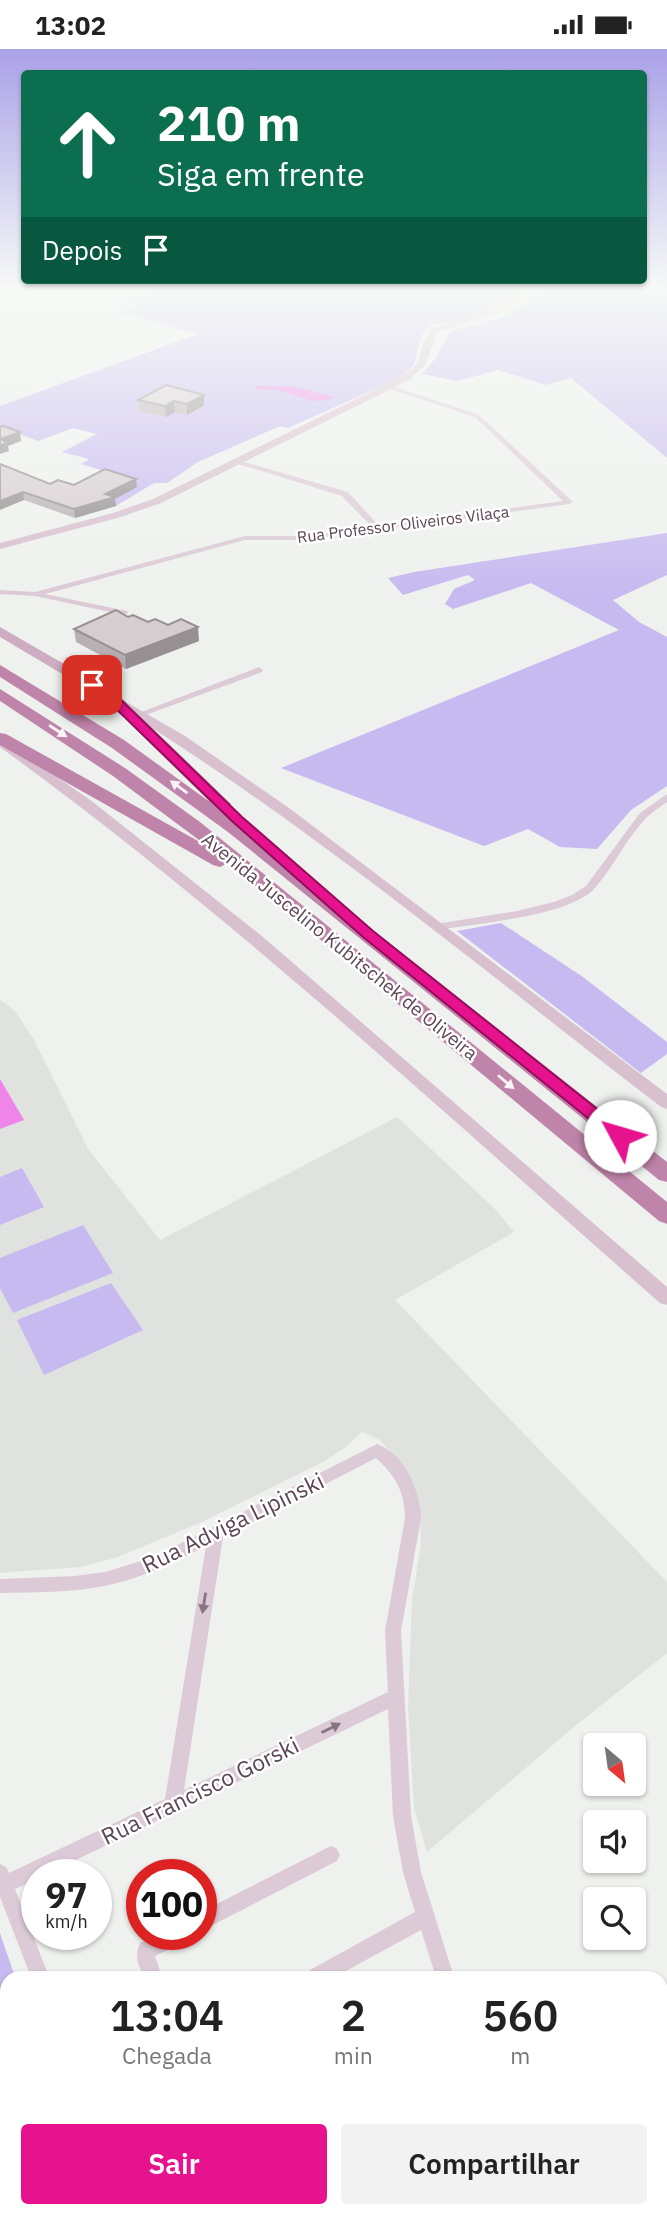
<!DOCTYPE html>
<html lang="pt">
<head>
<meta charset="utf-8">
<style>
  :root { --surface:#fff; --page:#f2f2f2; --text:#222; --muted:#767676; --accent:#e7128e }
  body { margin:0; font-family:"IBM Plex Sans",sans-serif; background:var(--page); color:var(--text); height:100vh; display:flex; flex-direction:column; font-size:26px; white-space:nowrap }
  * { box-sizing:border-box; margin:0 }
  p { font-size:23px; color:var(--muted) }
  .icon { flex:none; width:38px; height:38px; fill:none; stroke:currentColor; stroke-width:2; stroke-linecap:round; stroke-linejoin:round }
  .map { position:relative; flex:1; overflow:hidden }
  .details { position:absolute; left:0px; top:1922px; width:668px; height:247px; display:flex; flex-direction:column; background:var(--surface); border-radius:21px 21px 0 0; box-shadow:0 2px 5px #0004 }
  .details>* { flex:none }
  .guide { position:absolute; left:21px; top:21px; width:626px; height:214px; border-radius:7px; box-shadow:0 2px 5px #0004; background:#0b6e4f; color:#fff; overflow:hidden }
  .needle { width:46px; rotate:151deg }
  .fabs { position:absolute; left:583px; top:1684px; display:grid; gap:14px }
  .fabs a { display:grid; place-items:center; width:63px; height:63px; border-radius:7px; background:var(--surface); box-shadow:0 2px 5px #0004; font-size:35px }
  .speed { position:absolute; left:21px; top:1810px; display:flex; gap:14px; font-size:35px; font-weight:700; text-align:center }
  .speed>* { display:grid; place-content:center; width:91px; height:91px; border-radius:50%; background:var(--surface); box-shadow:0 2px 5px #0004; line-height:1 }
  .speed small { font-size:18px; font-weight:400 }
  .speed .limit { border:10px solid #d22; background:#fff; color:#111 }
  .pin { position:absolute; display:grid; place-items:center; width:60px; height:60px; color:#fff; margin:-30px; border-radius:14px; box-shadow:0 4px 10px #0006 }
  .me { position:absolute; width:77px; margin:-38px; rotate:309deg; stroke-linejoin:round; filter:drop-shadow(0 0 5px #0008) }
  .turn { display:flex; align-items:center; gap:24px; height:147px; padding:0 21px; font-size:32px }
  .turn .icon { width:91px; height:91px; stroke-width:2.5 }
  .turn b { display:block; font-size:49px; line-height:60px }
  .then { display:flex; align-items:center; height:66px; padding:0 21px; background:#0003; gap:14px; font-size:26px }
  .eta { display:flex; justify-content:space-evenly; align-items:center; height:119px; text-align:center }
  .eta b { font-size:42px; font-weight:600; line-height:49px }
  .action { display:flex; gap:14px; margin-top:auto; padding:14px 21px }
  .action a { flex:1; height:80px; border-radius:7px; background:var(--accent); color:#fff; font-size:28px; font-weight:600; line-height:80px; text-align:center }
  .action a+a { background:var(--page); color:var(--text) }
  .status { display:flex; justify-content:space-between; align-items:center; height:49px; padding:0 35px; background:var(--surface); direction:ltr }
  .status svg { height:19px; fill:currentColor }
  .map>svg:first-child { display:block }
  .education { fill:#e0e2df }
  .green { fill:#c7baf0 }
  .water { fill:#ef85e9 }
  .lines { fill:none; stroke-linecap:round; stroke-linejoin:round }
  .street { fill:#dccad6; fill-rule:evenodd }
  .secondary { fill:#d8c0cf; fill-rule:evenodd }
  .primary { fill:#ceacc2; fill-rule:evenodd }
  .highway { fill:#bf84a9; fill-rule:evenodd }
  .wall { fill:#b8b0b4 }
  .shaded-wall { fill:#969092 }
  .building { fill:#d6cdd1; stroke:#969092; stroke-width:2 }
  .oneway { fill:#f9f3f6 }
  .oneway2 { fill:#897482 }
  .route { fill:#e7128e; stroke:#960c5c; stroke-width:2 }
  .labels { text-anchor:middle; stroke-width:5; stroke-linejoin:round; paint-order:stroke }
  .far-street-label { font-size:16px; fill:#5c4555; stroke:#fff }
  .street-label { font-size:19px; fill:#5c4555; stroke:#fff }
  .near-street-label { font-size:23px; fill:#5c4555; stroke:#fff }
</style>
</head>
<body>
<div class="status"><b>13:02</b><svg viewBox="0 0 49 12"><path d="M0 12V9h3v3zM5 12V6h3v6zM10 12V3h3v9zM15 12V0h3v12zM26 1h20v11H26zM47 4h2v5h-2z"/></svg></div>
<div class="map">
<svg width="667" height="2167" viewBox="0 0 667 2167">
  <rect width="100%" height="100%" fill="#eef1ee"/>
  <path class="education" d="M0,951L14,961L33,989L88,1100L160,1191L397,1068L495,1160L514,1183L395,1251L667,1533V1604L575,1677L427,1803L414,1759L408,1659L412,1551L421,1495L419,1461L416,1441L404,1418L380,1391L362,1383L343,1400L325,1412L202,1473L115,1509L80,1518L0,1524Z"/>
  <path class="green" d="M162,238H517C501,266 458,269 431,277L421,286L414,316L400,329L288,379L280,377L198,413L167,434H154L116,457L104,422L81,415L89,410L62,403L97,385L73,379L38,392L0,378V357L198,285L120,264L136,257L122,252Z
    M541,238H667V409L571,329L546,336L498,321L458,332L422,325L436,309L450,282C480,275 524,267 541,238Z
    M667,484V526L613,551L639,573L667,588V737L631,761L597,800L560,798L528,780L484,797L281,719L619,581L531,534L453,560L445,555L454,540L475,531L468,526L403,546L388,529L414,523Z
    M501,874L583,928L667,993V1005L641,1024L457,882Z
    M22,1119L44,1158L0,1176V1128Z
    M83,1176L113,1224L13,1264L0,1239V1209Z
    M111,1234L143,1281L44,1326L17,1271Z
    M0,1884L15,1928H7V2071L0,2075Z
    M7,2142V2161H449L450,2167H0V2146Z"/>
  <path class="water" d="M256,337H292L334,348C315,358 299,346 281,342C272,340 262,341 253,339Z
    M0,1030L24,1071L0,1080Z"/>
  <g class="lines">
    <path class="street" d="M389,336L479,366L573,453L569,455L304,491H245L45,545L127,562L128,564L124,566L35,547L0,545V541L35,543L245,487H304L372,478L342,447L232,413L231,412L234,410L348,443L379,477L563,452L475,368L387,339L386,338Z
      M259,618L263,621L262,623L143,667L136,665Z
      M667,745V753C660,758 652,763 646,769C626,790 614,817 595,839C571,867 474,875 436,881L431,878L436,875L517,862L554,853L572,846L586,837L640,764Z
      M377,1395C405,1405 420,1441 421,1469L401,1582L411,1767L421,1823L454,1928H436L421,1881L335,1928H308L310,1921L415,1863L403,1823L393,1767L388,1660L47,1825H37V1830L15,1840L49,1928H31L0,1848V1815L6,1818L9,1824L165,1750L206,1497C173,1514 140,1530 104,1537C70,1544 34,1543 0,1544V1530L75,1527L105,1523L154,1508ZM376,1409C395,1426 405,1443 405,1469L385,1582L388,1643L184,1741L223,1488Z
      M331,1797L337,1800L340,1806L337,1812L201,1882V1863Z
      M160,1885H188L186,1892L155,1907L162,1928H144C138,1914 134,1910 140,1894Z
      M7,2093V2114L0,2117V2096Z
      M459,2161H479L480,2167H460Z"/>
    <path class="secondary" d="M522,238H531L502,263L438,283L425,316L409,331L161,454L121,468L0,500V494L113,464L153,450L403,327L417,315L424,292L432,279L496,259Z
      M114,646L185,687L289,759L667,1045V1060L661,1058C481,920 303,770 110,653V647Z
      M0,688L93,753L263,888L667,1238V1256L660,1254C444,1064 234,868 0,698Z"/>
    <path class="primary" d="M0,578L116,645L118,648L116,651H106L0,588Z"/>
    <path class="highway" d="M0,616L124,691L210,753L103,648L111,643L117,645L231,755L228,759L219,760L667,1113V1133L659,1131L228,783L112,699L0,628Z
      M0,640L125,719L200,773L667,1153V1175L659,1172L228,814L220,818L213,816L0,696V684L6,685L207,797L113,727L0,652Z"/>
  </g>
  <path class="wall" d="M204,346V356L187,366L175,363L166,368L139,362L138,351Z
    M0,415L50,435L137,438L115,450L116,457L75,469L24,451Z
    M128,568L148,573L199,592L126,620L76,593L74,580Z"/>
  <path class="shaded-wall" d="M204,346V356L187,366V355Z
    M174,352L175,363L166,368L165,357Z
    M20,383L21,392L8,397L9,402L0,405V390Z
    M136,430L137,438L115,450L116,457L75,469L74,460Z
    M23,443L24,451L0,461V452Z
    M198,578L199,592L126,620L125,606Z"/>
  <path class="building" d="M166,336L204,346L187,355L174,352L165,357L138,351Z
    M3,377L20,383L0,390V378Z
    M0,390L8,394L0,396Z
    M0,415L50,435L58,431L74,436L105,420L136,430L105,445L115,448L74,460L23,443L0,452Z
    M116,561L128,568L133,566L148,573L155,570L168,576L181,570L198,578L125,606L74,580Z"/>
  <defs><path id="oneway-solid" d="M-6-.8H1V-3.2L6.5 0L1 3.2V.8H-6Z" transform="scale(1.75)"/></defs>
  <g class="oneway">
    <use href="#oneway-solid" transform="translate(58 682) rotate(33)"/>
    <use href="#oneway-solid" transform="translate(179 738) rotate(-144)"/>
    <use href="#oneway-solid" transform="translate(506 1033) rotate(40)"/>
  </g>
  <g class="oneway2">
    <use href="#oneway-solid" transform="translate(204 1554) rotate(99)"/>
    <use href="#oneway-solid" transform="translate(331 1679) rotate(-26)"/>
  </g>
  <linearGradient id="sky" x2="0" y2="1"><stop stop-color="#aba1e8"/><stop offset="0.44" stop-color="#f7f9f7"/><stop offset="1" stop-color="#f7f9f7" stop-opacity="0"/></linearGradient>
  <rect width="667" height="542" fill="url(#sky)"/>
  <path class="route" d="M92,632L116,646L242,768L373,882L626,1083L628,1087L626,1091H615L363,888L233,773L107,651L88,638V633Z"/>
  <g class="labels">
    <g class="far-street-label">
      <text transform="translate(403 475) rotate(-7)" y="6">Rua Professor Oliveiros Vilaça</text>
    </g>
    <g class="street-label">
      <text transform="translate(340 897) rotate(39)" y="7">Avenida Juscelino Kubitschek de Oliveira</text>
    </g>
    <g class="near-street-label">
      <text transform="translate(233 1474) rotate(-26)" y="8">Rua Adviga Lipinski</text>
      <text transform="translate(200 1742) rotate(-26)" y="8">Rua Francisco Gorski</text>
    </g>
  </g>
</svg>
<div class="fabs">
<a><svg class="needle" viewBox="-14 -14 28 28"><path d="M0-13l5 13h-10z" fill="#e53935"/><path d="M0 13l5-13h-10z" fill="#767676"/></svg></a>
<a><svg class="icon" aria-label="sound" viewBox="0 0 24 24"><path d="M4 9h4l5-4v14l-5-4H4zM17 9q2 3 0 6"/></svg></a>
<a><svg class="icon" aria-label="search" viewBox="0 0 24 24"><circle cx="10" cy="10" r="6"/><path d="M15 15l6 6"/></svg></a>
</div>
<div class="speed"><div>97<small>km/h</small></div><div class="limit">100</div></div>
<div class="pin" style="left:92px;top:636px;background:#d93025"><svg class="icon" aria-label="arrive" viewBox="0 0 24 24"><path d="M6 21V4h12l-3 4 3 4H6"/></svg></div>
<svg class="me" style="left:620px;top:1087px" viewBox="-20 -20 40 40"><circle r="19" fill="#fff"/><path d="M0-13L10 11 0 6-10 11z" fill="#e7128e"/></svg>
<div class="guide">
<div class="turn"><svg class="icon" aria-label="ahead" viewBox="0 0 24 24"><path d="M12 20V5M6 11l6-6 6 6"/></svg><div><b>210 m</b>Siga em frente</div></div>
<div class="then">Depois<svg class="icon" aria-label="arrive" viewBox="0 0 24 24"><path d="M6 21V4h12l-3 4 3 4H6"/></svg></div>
</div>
<section class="details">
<div class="eta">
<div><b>13:04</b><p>Chegada</p></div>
<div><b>2</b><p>min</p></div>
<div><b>560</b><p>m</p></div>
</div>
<div class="action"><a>Sair</a><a>Compartilhar</a></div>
</section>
</div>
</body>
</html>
